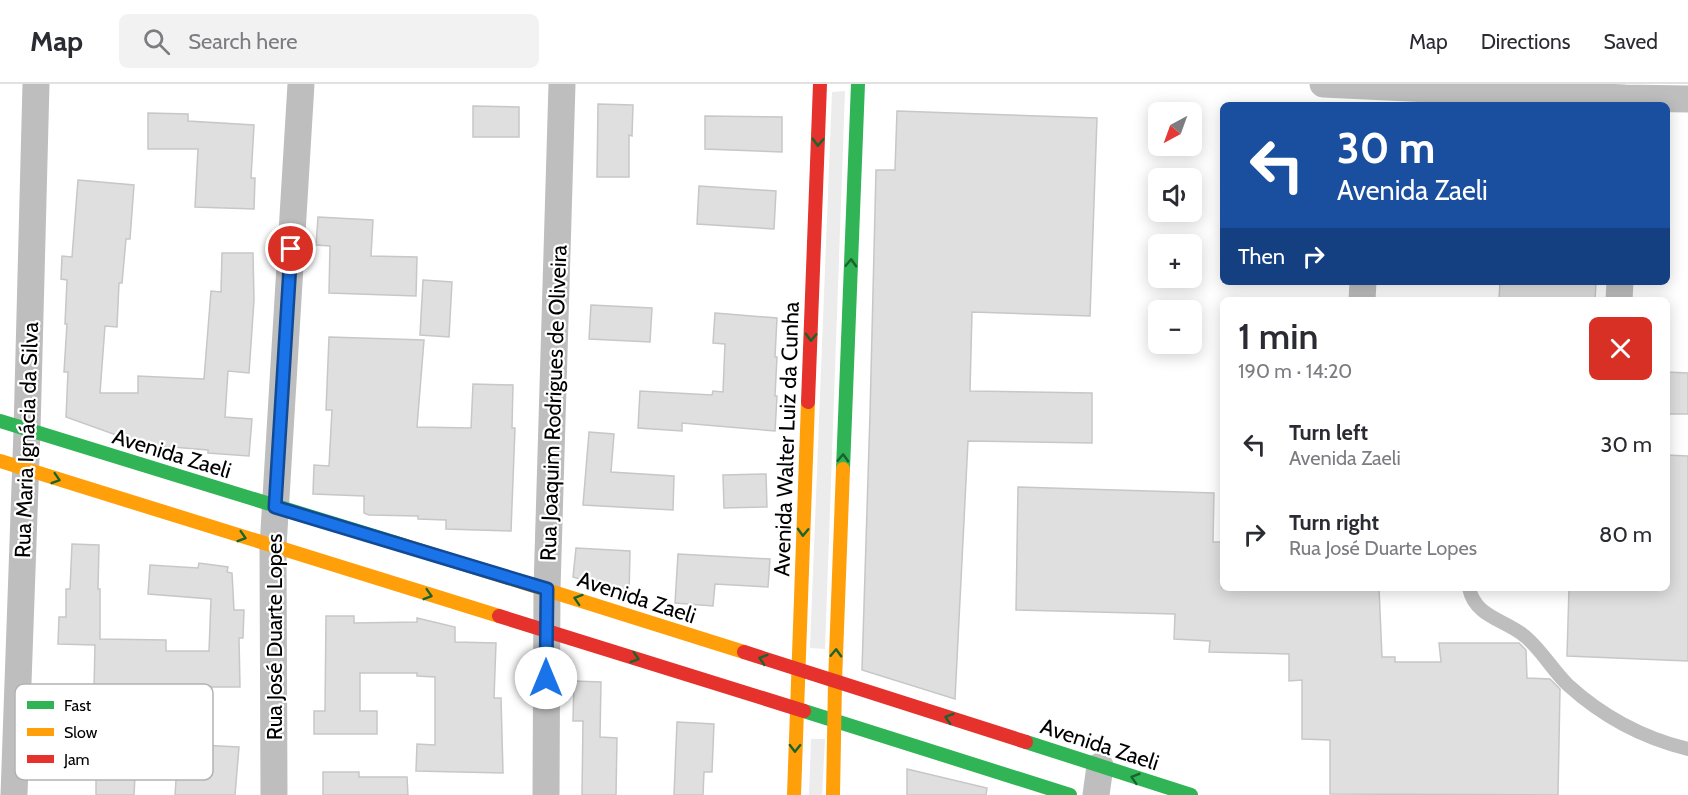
<!DOCTYPE html>
<html lang="en">
<head>
<meta charset="utf-8">
<style>
  :root { --surface:#fff; --page:#f2f2f3; --text:#2b2b33; --muted:#7c7c81; --line:#e1e1e2 }
  body { margin:0; font-family:Cabin,sans-serif; background:var(--page); color:var(--text); height:100vh; display:flex; flex-direction:column; font-size:22px; white-space:nowrap }
  * { box-sizing:border-box; margin:0 }
  p { font-size:20px; color:var(--muted) }
  .icon { flex:none; width:33px; height:33px; fill:none; stroke:currentColor; stroke-width:2; stroke-linecap:round; stroke-linejoin:round }
  .map { position:relative; flex:1; overflow:hidden }
  .sheet { position:absolute; left:1220px; top:213px; width:450px; height:294px; display:flex; flex-direction:column; background:var(--surface); border-radius:9px; box-shadow:0 3px 15px #0003 }
  .sheet>* { flex:none }
  .guide { position:absolute; left:1220px; top:18px; width:450px; height:183px; border-radius:9px; box-shadow:0 3px 15px #0003; background:#1a4fa0; color:#fff; overflow:hidden }
  .needle { width:39px; rotate:221deg }
  .fabs { position:absolute; left:1148px; top:18px; display:grid; gap:12px }
  .fabs a { display:grid; place-items:center; width:54px; height:54px; border-radius:9px; background:var(--surface); box-shadow:0 3px 15px #0003; font-size:30px }
  .pin { position:absolute; display:grid; place-items:center; width:51px; height:51px; color:#fff; margin:-26px; border:3px solid #fff; border-radius:50%; box-shadow:0 2px 6px #0007 }
  .me { position:absolute; width:66px; margin:-33px; rotate:0deg; stroke-linejoin:round; filter:drop-shadow(0 0 4px #0008) }
  .turn { display:flex; align-items:center; gap:21px; height:126px; padding:0 18px; font-size:27px }
  .turn .icon { width:78px; height:78px; stroke-width:2.5 }
  .turn b { display:block; font-size:42px; line-height:51px }
  .then { display:flex; align-items:center; height:57px; padding:0 18px; background:#0003; gap:12px; font-size:22px }
  .round { display:grid; place-items:center; flex:none; width:63px; height:63px; border-radius:9px; background:var(--page) }
  .head { display:flex; align-items:center; justify-content:space-between; height:102px; padding:0 18px }
  h1 { font-size:36px; font-weight:600; line-height:45px }
  ul { padding:0; list-style:none }
  li { display:flex; align-items:center; gap:18px; height:90px; padding:0 18px }
  li div { flex:1 }
  li b { display:block; font-size:22px }
  li em { font-style:normal }
  header { display:flex; align-items:center; gap:36px; box-sizing:border-box; height:84px; padding:0 30px; background:var(--surface); border-bottom:2px solid var(--line) }
  header strong { font-size:28px }
  nav { display:flex; gap:33px; margin-inline-start:auto; font-size:21px }
  .search { width:420px; height:54px; background:var(--page); display:flex; align-items:center; gap:15px; box-sizing:border-box; padding:0 21px; border-radius:9px; color:var(--muted); font-size:22px }
  .map>svg:first-child { display:block }
  .green { fill:#ececec }
  .building { fill:#dfdfdf; stroke:#c7c7c7; stroke-width:1.5 }
  .lines { fill:none; stroke-linecap:round; stroke-linejoin:round }
  .lane { stroke:#bebebe; stroke-width:14 }
  .street { stroke:#bebebe; stroke-width:27 }
  .fast { stroke:#30b455; stroke-width:14 }
  .slow { stroke:#ff9f0a; stroke-width:14 }
  .jam { stroke:#e5322d; stroke-width:14 }
  .oneway { stroke:#1a632f }
  .route-casing { stroke:#114b97; stroke-width:15 }
  .route { stroke:#1a73e8; stroke-width:10 }
  .labels { text-anchor:middle; stroke-width:4.5; stroke-linejoin:round; paint-order:stroke }
  .street-label { font-size:22px; fill:#000; stroke:#fff }
  .key { fill:#fff; stroke:#b2b2b2; stroke-width:1.5 }
  .key-label { font-size:16px; fill:#000 }
</style>
</head>
<body>
<header>
<strong>Map</strong>
<div class="search"><svg class="icon" aria-label="search" viewBox="0 0 24 24"><circle cx="10" cy="10" r="6"/><path d="M15 15l6 6"/></svg>Search here</div>
<nav><a>Map</a><a>Directions</a><a>Saved</a></nav>
</header>
<div class="map">
<svg width="1688" height="711" viewBox="0 0 1688 711">
  <rect width="100%" height="100%" fill="#fff"/>
  <path class="green" d="M845,7L825,565L810,564L832,8Z
    M811,655H825L822,711H809Z"/>
  <path class="building" d="M598,20L633,21L632,52L629,51V93H597Z
    M473,22L519,23V53H473Z
    M897,27L1097,34L1090,232L972,228L970,307L1092,309V359L968,357L955,615L862,586L870,330L876,86H895Z
    M148,29L188,30V37L254,41L251,94H255L254,125L195,123L198,65H148Z
    M705,32L782,33V68L705,65Z
    M78,96L134,101L130,155H126L122,199H119L117,243L105,242L100,309H138V292L204,295L211,207L221,208L222,169H253L254,216L249,289L228,287L225,333L252,335L249,372L208,369V366L160,362L159,364L130,355V356L66,333L68,288H64L67,240H65L67,196L61,195L62,172L72,173Z
    M699,102L776,107L774,145L697,140Z
    M318,133L373,136L371,172L417,173L416,212L329,209L330,162L316,161Z
    M423,196L452,198L449,253L420,251Z
    M1500,198H1596L1595,216H1499Z
    M591,221L652,224L650,258L589,255Z
    M715,229L777,234L775,273H777L775,312H777L775,347L682,339V347L638,344L640,307L712,311L713,307L723,308L725,260L713,259Z
    M329,253L424,256L417,343L471,344L473,300L513,301L512,344H515L511,447L446,445V436L418,435V432L369,431L364,429V412L313,410L314,381L329,382L332,326H326Z
    M1666,288L1688,289V330H1666Z
    M589,348L614,350L611,388L674,392L673,426L583,421Z
    M1666,371L1688,372V577L1567,572L1569,504H1666Z
    M766,390L767,423L724,424L723,391Z
    M1018,403L1214,409L1213,458H1222V504H1379L1382,573H1395V578H1441L1439,559H1519L1526,566L1527,594L1550,595L1560,605L1558,711L1330,710V656L1302,655V596L1289,597V570L1209,568L1210,557L1174,555L1175,530L1016,526Z
    M72,460L99,461L98,505H100V555L166,556V567H209L211,515L148,510L150,481L198,484L199,479L228,483L227,488L232,489L234,526H244L243,554H239L240,603H183L181,660L239,663L235,711H175L177,681L160,680L163,642H153V639L92,638L91,682L57,681V651H64L65,605H94L95,561L58,560L59,533H66V505H70Z
    M576,464L630,467L629,511L573,493Z
    M678,470L770,475L768,503L715,500L713,522L675,519Z
    M326,532H354V539L417,538V534L455,543V558L496,559L494,614H501L503,689L416,687L417,660L435,661V593L417,592V589H360V627H377V650H314V627H325Z
    M574,597L601,598L600,653L617,654L616,711H582L583,637H573Z
    M677,638L714,640L712,688H704L703,711H674Z
    M907,685L987,704L986,711H907Z
    M323,688H359V693H407L408,711H323Z
    M96,691L135,692L134,711H96Z"/>
  <g class="lines">
    <path class="lane" d="M1469,504C1475,532 1502,535 1522,550C1540,563 1552,586 1568,601C1602,632 1643,654 1688,665"/>
    <path class="street" d="M1323,0L1625,14L1688,15
      M1362,216L1363,198
      M1619,216L1620,198
      M14,711L27,346L36,0
      M274,711L273,463L301,0
      M546,711L547,505L562,0
      M1096,711L1100,682"/>
    <path class="fast" d="M0,337L403,461
      M843,385L858,0
      M804,627L1070,711
      M1026,658L1191,711"/>
    <path class="slow" d="M0,377L499,532
      M403,461L744,568
      M794,711L808,318
      M833,711L835,598L843,385"/>
    <path class="jam" d="M808,318L820,0
      M499,532L804,627
      M744,568L1026,658"/>
  </g>
  <defs><path id="oneway-chevron" d="M-2-3.5L2.5 0L-2 3.5" fill="none" stroke-width="1.6" stroke-linecap="round" stroke-linejoin="round" transform="scale(1.5)"/></defs>
  <g class="oneway">
    <use href="#oneway-chevron" transform="translate(818 58) rotate(92)"/>
    <use href="#oneway-chevron" transform="translate(851 179) rotate(-88)"/>
    <use href="#oneway-chevron" transform="translate(811 253) rotate(92)"/>
    <use href="#oneway-chevron" transform="translate(843 374) rotate(-88)"/>
    <use href="#oneway-chevron" transform="translate(56 395) rotate(17)"/>
    <use href="#oneway-chevron" transform="translate(803 448) rotate(92)"/>
    <use href="#oneway-chevron" transform="translate(242 453) rotate(17)"/>
    <use href="#oneway-chevron" transform="translate(428 511) rotate(17)"/>
    <use href="#oneway-chevron" transform="translate(578 515) rotate(-162)"/>
    <use href="#oneway-chevron" transform="translate(836 569) rotate(-88)"/>
    <use href="#oneway-chevron" transform="translate(635 574) rotate(17)"/>
    <use href="#oneway-chevron" transform="translate(763 575) rotate(-162)"/>
    <use href="#oneway-chevron" transform="translate(949 634) rotate(-162)"/>
    <use href="#oneway-chevron" transform="translate(795 664) rotate(91)"/>
    <use href="#oneway-chevron" transform="translate(1135 694) rotate(-163)"/>
  </g>
  <g class="lines">
    <g class="route-casing">
      <path id="route" d="M291,165L275,423L547,505L546,594"/>
    </g>
    <use href="#route" class="route"/>
  </g>
  <g class="labels">
    <g class="street-label">
      <text transform="translate(553 319) rotate(-88)" y="8">Rua Joaquim Rodrigues de Oliveira</text>
      <text transform="translate(786 355) rotate(-88)" y="8">Avenida Walter Luiz da Cunha</text>
      <text transform="translate(26 356) rotate(-88)" y="8">Rua Maria Ignácia da Silva</text>
      <text transform="translate(172 369) rotate(17)" y="8">Avenida Zaeli</text>
      <text transform="translate(637 513) rotate(18)" y="8">Avenida Zaeli</text>
      <text transform="translate(274 553) rotate(-90)" y="8">Rua José Duarte Lopes</text>
      <text transform="translate(1100 660) rotate(18)" y="8">Avenida Zaeli</text>
    </g>
  </g>
  <rect x="15" y="600" width="198" height="96" rx="9" class="key"/>
  <rect x="27" y="617" width="27" height="8" fill="#30b455"/>
  <rect x="27" y="644" width="27" height="8" fill="#ff9f0a"/>
  <rect x="27" y="671" width="27" height="8" fill="#e5322d"/>
  <g class="key-label">
    <text x="64" y="627">Fast</text>
    <text x="64" y="654">Slow</text>
    <text x="64" y="681">Jam</text>
  </g>
</svg>
<div class="fabs">
<a><svg class="needle" viewBox="-14 -14 28 28"><path d="M0-13l5 13h-10z" fill="#e53935"/><path d="M0 13l5-13h-10z" fill="#7c7c81"/></svg></a>
<a><svg class="icon" aria-label="sound" viewBox="0 0 24 24"><path d="M4 9h4l5-4v14l-5-4H4zM17 9q2 3 0 6"/></svg></a>
<a>+</a>
<a>−</a>
</div>
<div class="pin" style="left:291px;top:165px;background:#d93025"><svg class="icon" aria-label="arrive" viewBox="0 0 24 24"><path d="M6 21V4h12l-3 4 3 4H6"/></svg></div>
<svg class="me" style="left:546px;top:594px" viewBox="-20 -20 40 40"><circle r="19" fill="#fff"/><path d="M0-13L10 11 0 6-10 11z" fill="#1a73e8"/></svg>
<div class="guide">
<div class="turn"><svg class="icon" aria-label="left" viewBox="0 0 24 24"><path d="M17 20v-9H6M10 6l-5 5 5 5"/></svg><div><b>30 m</b>Avenida Zaeli</div></div>
<div class="then">Then<svg class="icon" aria-label="right" viewBox="0 0 24 24"><path d="M7 20v-9h11M14 6l5 5-5 5"/></svg></div>
</div>
<section class="sheet">
<div class="head"><div><h1>1 min</h1><p>190 m · 14:20</p></div><a class="round" style="background:#d93025;color:#fff"><svg class="icon" aria-label="close" viewBox="0 0 24 24"><path d="M6 6l12 12M18 6L6 18"/></svg></a></div>
<ul>
<li><svg class="icon" aria-label="left" viewBox="0 0 24 24"><path d="M17 20v-9H6M10 6l-5 5 5 5"/></svg><div><b>Turn left</b><p>Avenida Zaeli</p></div><em>30 m</em></li>
<li><svg class="icon" aria-label="right" viewBox="0 0 24 24"><path d="M7 20v-9h11M14 6l5 5-5 5"/></svg><div><b>Turn right</b><p>Rua José Duarte Lopes</p></div><em>80 m</em></li>
</ul>
</section>
</div>
</body>
</html>
